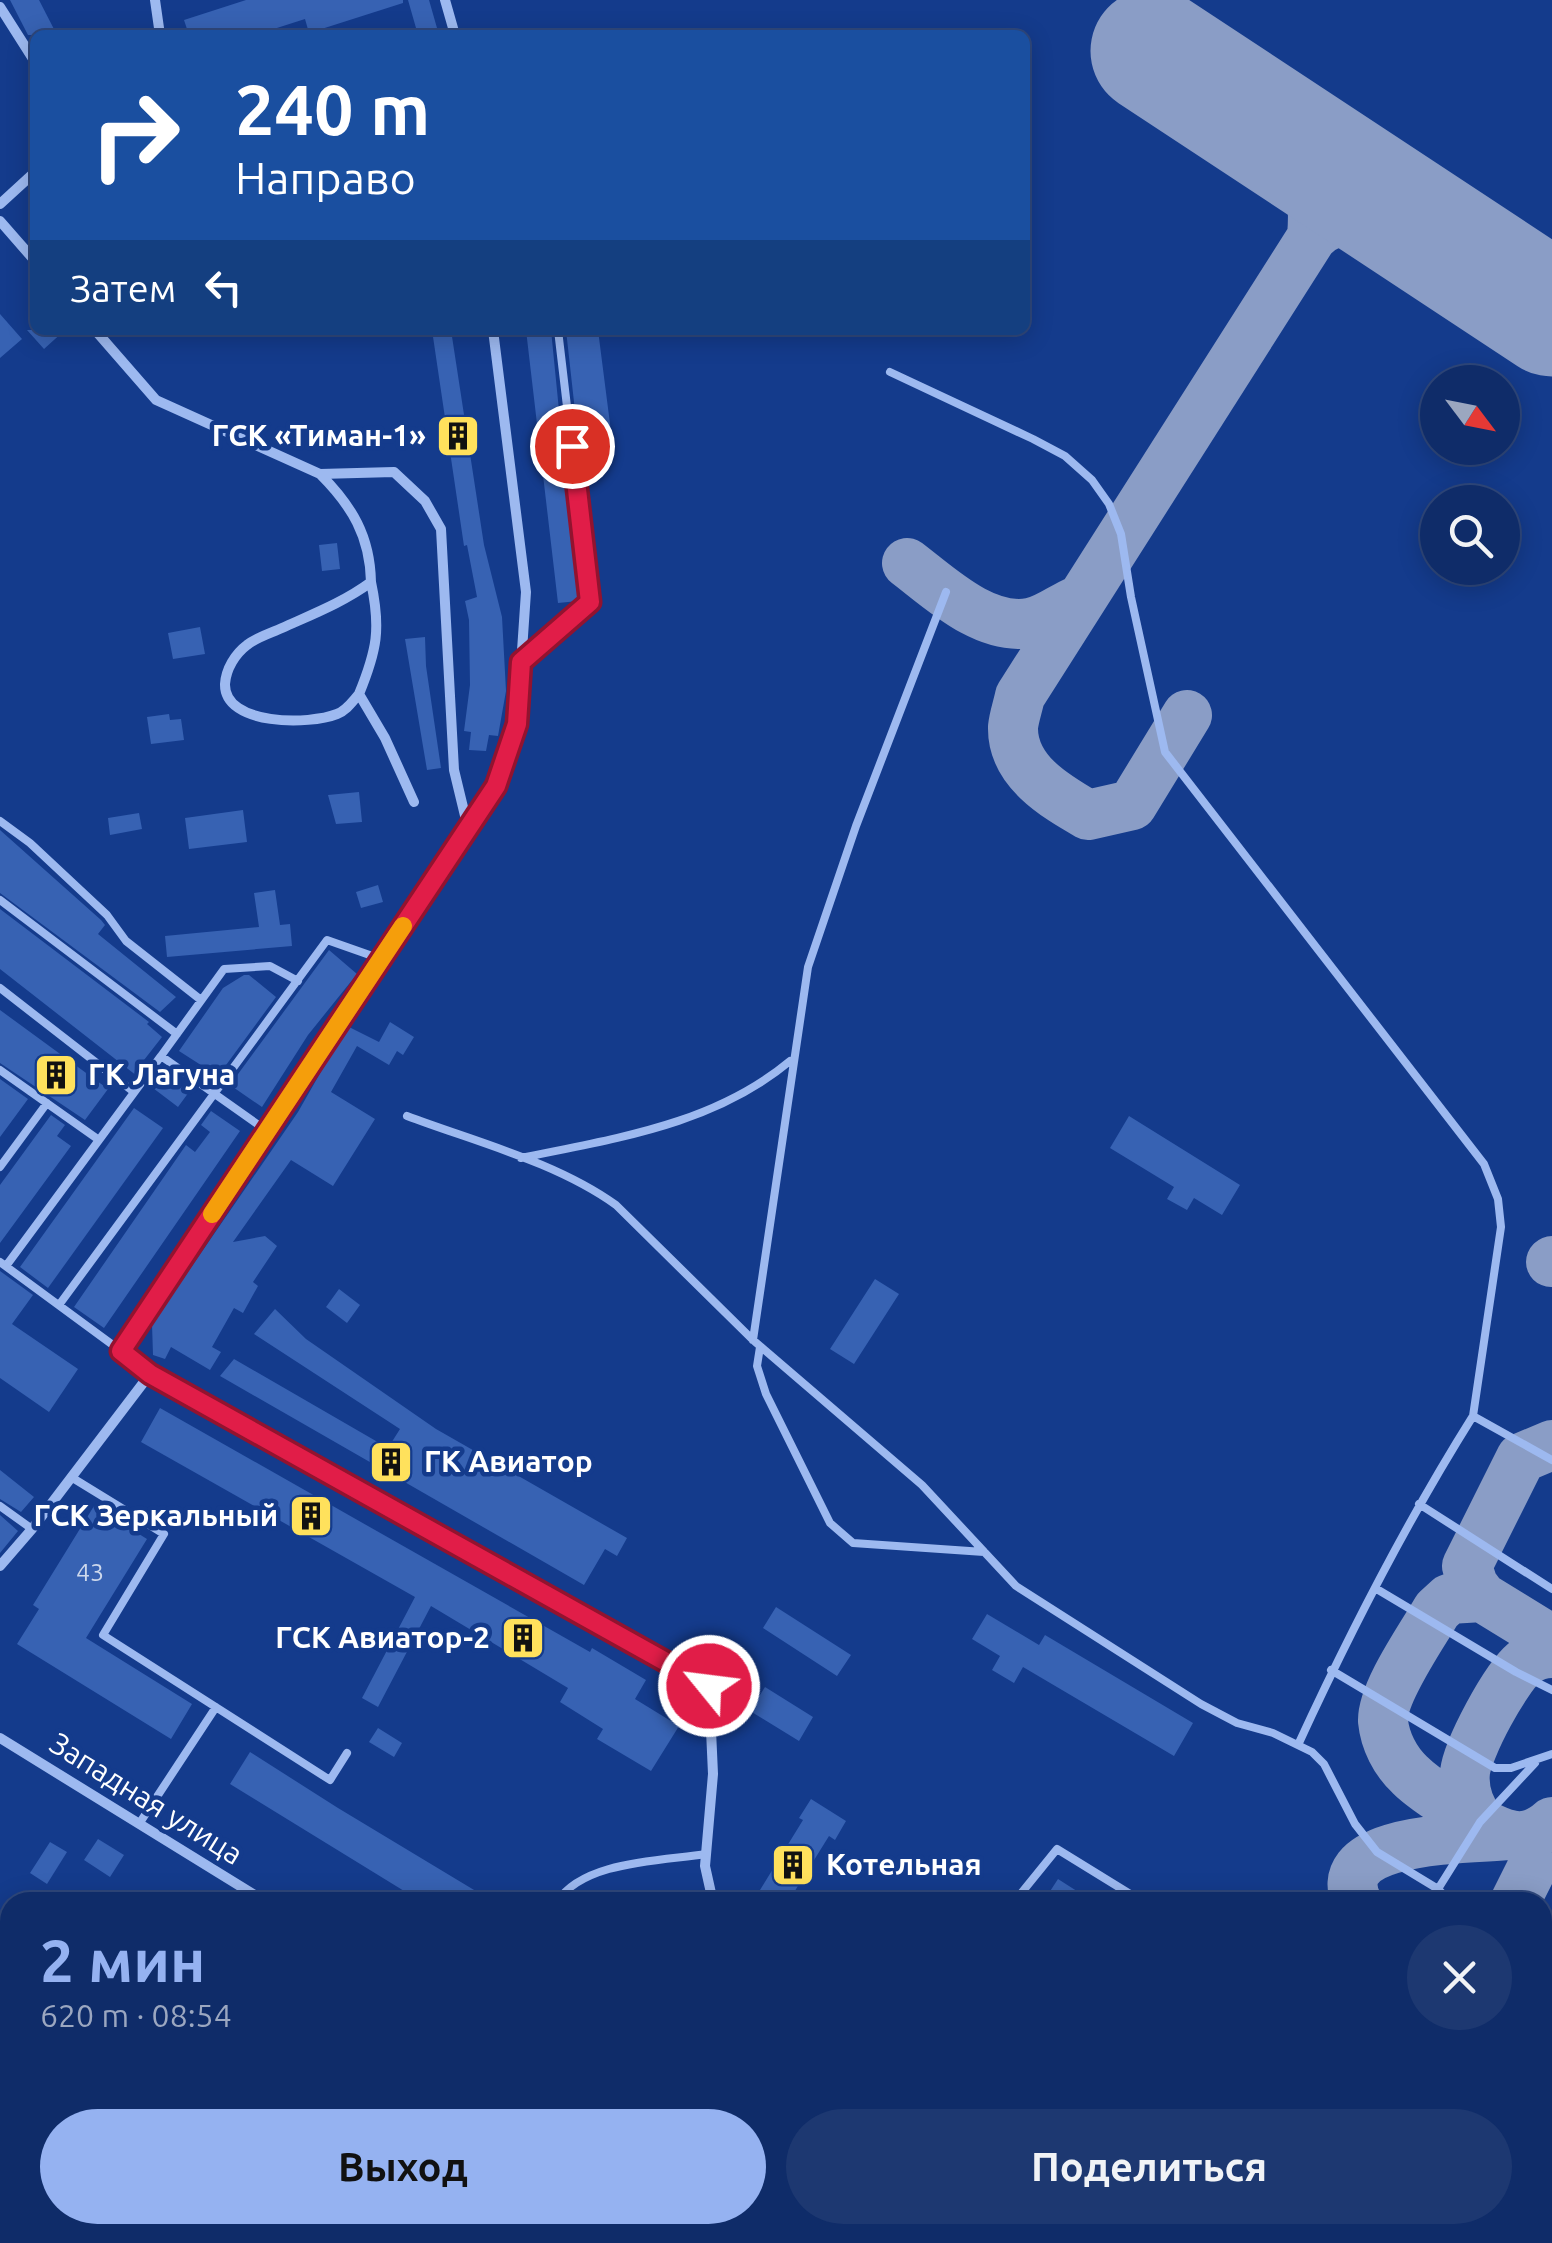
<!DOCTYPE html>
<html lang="ru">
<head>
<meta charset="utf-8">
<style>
  :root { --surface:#0f2c69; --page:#1d3871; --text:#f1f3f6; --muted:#9ba7c0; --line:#2f487d; --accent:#95b2f1 }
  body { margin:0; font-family:Ubuntu,sans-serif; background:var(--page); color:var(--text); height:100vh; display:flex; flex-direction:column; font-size:38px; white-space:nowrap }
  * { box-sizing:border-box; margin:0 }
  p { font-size:32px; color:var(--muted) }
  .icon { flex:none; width:55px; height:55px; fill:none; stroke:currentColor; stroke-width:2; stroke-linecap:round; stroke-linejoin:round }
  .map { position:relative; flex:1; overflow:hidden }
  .panel { position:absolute; left:0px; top:1892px; width:1552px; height:352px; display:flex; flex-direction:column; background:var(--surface); border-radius:30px 30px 0 0; box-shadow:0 5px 25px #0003,0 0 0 2px var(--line) }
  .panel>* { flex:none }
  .top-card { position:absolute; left:30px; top:30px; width:1000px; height:305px; border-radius:15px; box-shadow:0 5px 25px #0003,0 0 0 2px var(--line); background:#1a4fa0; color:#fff; overflow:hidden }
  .needle { width:65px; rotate:122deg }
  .controls { position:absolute; left:1420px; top:365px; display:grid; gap:20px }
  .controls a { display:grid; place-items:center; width:100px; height:100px; border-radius:50%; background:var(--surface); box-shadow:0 5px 25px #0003,0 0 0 2px var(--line); font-size:50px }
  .pin { position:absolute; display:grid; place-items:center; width:85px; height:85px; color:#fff; margin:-42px; border:5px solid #fff; border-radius:50%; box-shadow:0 2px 10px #0007 }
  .me { position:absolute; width:110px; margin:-55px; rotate:299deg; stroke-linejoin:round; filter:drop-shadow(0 0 8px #0008) }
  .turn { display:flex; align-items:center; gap:35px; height:210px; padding:0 40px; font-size:45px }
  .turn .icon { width:130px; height:130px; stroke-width:2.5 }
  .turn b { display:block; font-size:70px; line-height:85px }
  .then { display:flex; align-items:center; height:95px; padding:0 40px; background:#0003; gap:20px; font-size:38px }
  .round { display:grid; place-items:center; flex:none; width:105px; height:105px; border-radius:52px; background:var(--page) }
  .head { display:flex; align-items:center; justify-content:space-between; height:170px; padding:0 40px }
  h1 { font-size:60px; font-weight:600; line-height:75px; color:var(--accent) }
  .primary-button { display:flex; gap:20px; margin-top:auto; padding:20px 40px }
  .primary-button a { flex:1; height:115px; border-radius:60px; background:var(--accent); color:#111; font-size:40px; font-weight:600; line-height:115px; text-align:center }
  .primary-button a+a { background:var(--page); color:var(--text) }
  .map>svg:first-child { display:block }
  .green { fill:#2653ab }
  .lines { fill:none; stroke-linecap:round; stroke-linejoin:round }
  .taxiway { stroke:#8a9dc6; stroke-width:50 }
  .runway { stroke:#8a9dc6; stroke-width:125 }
  .building { fill:#3762b3 }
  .lane { stroke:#9db9f0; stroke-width:8 }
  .street { stroke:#9db9f0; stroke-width:10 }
  .secondary { stroke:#cbdafb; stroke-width:20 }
  .route-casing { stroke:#92132f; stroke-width:25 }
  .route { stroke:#e11d48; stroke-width:18 }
  .slow { stroke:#f59e0b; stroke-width:18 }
  .labels { text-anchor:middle; stroke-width:9; stroke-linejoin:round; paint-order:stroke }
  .number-label { font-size:25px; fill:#cdd8ec }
  .poi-label { font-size:30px; font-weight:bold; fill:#fff; stroke:#143b8c; text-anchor:end }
  .street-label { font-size:30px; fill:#fff; stroke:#143b8c }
</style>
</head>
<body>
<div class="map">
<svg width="1552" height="2243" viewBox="0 0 1552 2243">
  <rect width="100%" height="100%" fill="#143b8c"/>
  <path class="green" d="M985,2235H1233L1228,2243H980Z"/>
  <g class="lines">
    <path class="taxiway" d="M1281,135C1309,172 1316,191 1312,237
      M907,563C940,588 984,631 1030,623C1047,620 1062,607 1079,600
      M1187,715L1132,805L1088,815C1055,796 1012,771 1013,727C1014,717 1018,706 1020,696L1312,237C1341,209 1375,215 1410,221
      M1551,1262L1552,1261
      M1552,1445L1521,1458L1467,1566L1473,1585L1482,1597L1552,1640
      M1482,1597L1449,1599L1437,1610C1422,1636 1382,1692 1383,1721C1385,1741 1395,1761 1410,1775C1427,1792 1487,1830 1510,1835C1526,1839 1540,1833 1552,1822
      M1480,1822C1469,1807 1463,1791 1465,1772C1468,1748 1505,1679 1524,1663C1532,1656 1542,1653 1552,1653
      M1357,1902C1325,1835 1473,1839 1510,1835
      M1515,1902L1552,1828"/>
    <path class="runway" d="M1153,51L1552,314"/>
  </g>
  <path class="building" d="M10,0H39L57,35H28Z
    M246,0H403V3L309,33L305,19L255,35H189L184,20Z
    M408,0H429L439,35H418Z
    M0,314L22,339L0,358Z
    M27,330H65L44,349Z
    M432,330H451L484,545L502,617L506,691L498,736L489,735L486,751L469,750L471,732L464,731L470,685L469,620L465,601L477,597L467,545L464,546Z
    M526,330H551L578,601L558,603Z
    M566,330H598L614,455L580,456Z
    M337,543L340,569L322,571L319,545Z
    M200,627L205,654L173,659L168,633Z
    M425,637L426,666L441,768L427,770L405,639Z
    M169,714L170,720L181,719L184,740L151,744L147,717Z
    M359,792L362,822L336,824L328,795Z
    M243,810L247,842L189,849L185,818Z
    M139,813L142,829L110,835L108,818Z
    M0,830L101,920L105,925L98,934L176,997L160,1012L0,893Z
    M378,885L383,902L361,908L356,892Z
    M275,890L280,925L290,924L292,946L167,957L165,936L259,927L254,893Z
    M0,909L149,1022L147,1024L162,1037L144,1060L147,1062L137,1076L0,969Z
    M329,950L357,974L308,1035L262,1107L230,1085Z
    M244,975H249L276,997L218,1076L179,1051L223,988Z
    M0,1010L108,1089L85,1120L0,1063Z
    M390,1022L414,1037L403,1055L397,1051L389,1065L357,1046L331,1092L375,1119L333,1186L291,1160L233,1242L265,1236L277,1246L253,1282L258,1286L243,1313L234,1308L212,1347L221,1352L210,1370L171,1347L165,1359L153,1355L152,1324L298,1112L347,1026L379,1042Z
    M159,1071L189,1092L178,1107L149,1085Z
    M0,1079L28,1099L0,1137Z
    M134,1108L163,1128L48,1288L20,1267Z
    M211,1111L240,1131L104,1328L74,1307L186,1145L195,1152L210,1132L201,1125Z
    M51,1115L65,1125L57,1136L71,1146L0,1243V1185Z
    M1129,1116L1240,1185L1222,1215L1194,1198L1187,1210L1167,1199L1174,1187L1110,1148Z
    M0,1271L33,1295L12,1324L78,1369L49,1412L0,1378Z
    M875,1279L899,1294L854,1364L830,1349Z
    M339,1289L360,1305L347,1323L326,1307Z
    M275,1309L306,1339L436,1429L627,1538L617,1556L605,1549L584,1585L220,1376L234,1359L388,1448L400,1429L254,1334Z
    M160,1408L590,1652L592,1648L646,1680L635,1699L679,1726L651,1771L597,1739L603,1729L560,1702L568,1688L431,1606L378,1707L362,1698L415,1597L141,1442Z
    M0,1470L34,1497L21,1512L0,1499Z
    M94,1506L147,1539L86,1638L192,1704L171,1739L17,1644L39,1609L33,1605Z
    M0,1515L18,1531L0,1553Z
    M776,1607L851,1655L837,1676L763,1628Z
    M987,1614L1039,1645L1045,1635L1193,1723L1174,1756L1023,1667L1014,1683L992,1670L1000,1656L972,1639Z
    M765,1687L813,1717L799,1741L750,1711Z
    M378,1728L402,1743L394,1757L369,1742Z
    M250,1752L338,1808L494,1902H422L230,1784Z
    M811,1799L846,1821L835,1840L829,1836L788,1902H781L760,1890L803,1820L799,1818Z
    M98,1839L124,1855L110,1877L84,1860Z
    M50,1842L67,1852L47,1884L30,1873Z
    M1058,1879L1094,1902H1043Z"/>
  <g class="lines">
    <path class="lane" d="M890,372L1033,439L1065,456L1092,480L1109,504L1121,534L1131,597L1165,752L1484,1164L1498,1199L1501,1227L1473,1416L1552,1460
      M521,661L590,602L558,330
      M0,821L30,843L107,915L126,941L201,1000
      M0,900L177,1034
      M0,988L134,1092
      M161,1056L224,969L270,966L298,981
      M0,1070L99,1140
      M407,1116C476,1142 556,1162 616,1205L753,1340L922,1485L1016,1586L1201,1704L1237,1723L1273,1733L1312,1752L1324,1764L1355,1824L1377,1852L1438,1889L1451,1902
      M521,1158C616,1138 713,1125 790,1061
      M0,1167L47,1103
      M0,1262L121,1351
      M6,1266L161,1056L267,1131
      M59,1305L327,940L381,959
      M753,1340L808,967L856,826L946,592
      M760,1347L757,1366L766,1394L830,1523L853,1543L984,1552
      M71,1477L164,1534L103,1635L330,1780L347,1753
      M1419,1504L1552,1589
      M0,1506L32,1529
      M1375,1588L1516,1672L1552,1690
      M1331,1670L1495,1768H1511L1552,1754
      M1298,1745C1350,1632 1407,1521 1473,1416
      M139,1824L216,1707
      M1438,1889L1480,1822L1535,1763
      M557,1902C583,1861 660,1861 706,1854
      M1014,1902L1057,1849L1143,1902
      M1542,1948L1552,1935
      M1542,1987L1552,1994
      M1326,2235L1337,2243
      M293,2243L298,2235"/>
    <path class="street" d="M155,0L160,35
      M445,0L455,35
      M0,7L35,62
      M0,204L35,172
      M0,221L35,261
      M95,330L156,400L320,474C352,506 370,536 371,582C344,602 313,614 282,628C271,633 257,637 247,645C235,654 226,669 225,684C224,726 310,725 337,714C347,710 352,702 359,694L385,738L414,802
      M493,330L526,592L517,724L496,786L121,1351L150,1374L709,1686L713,1774L705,1866L713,1902
      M320,474L394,472L425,501L441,529L454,770L468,828
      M359,694C377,650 381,629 371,582
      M0,1566L32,1529L150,1374
      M0,1738L266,1902
      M0,2012L10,2018
      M806,2235L819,2243
      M611,2243L616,2235"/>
    <path class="secondary" d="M351,2235L363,2243
      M1418,2235L1424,2238
      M120,2243L125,2235
      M1252,2243L1257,2235"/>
  </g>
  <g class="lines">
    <g class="route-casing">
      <path id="route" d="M572,446L590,602L521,662L517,724L496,786L121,1351L150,1374L709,1686"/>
    </g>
    <use href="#route" class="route"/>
    <path class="slow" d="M212,1214L403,926"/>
  </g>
  <defs>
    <g id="building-square" transform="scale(2.25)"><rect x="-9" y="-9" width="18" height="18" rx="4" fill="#ffe15c" stroke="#143b8c"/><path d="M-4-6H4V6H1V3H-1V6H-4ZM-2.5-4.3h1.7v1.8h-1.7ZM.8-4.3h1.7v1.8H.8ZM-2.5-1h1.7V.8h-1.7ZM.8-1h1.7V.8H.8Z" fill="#111"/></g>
  </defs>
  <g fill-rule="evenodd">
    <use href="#building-square" x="458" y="436"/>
    <use href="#building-square" x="56" y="1075"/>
    <use href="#building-square" x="391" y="1462"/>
    <use href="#building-square" x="311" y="1516"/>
    <use href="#building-square" x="523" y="1638"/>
    <use href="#building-square" x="793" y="1865"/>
  </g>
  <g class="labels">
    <g class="number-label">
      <text x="90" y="1581">43</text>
    </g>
    <g class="poi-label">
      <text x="426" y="446">ГСК «Тиман-1»</text>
      <text x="88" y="1085" text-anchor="start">ГК Лагуна</text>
      <text x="424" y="1472" text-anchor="start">ГК Авиатор</text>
      <text x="278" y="1526">ГСК Зеркальный</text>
      <text x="490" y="1648">ГСК Авиатор-2</text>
      <text x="826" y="1875" text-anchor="start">Котельная</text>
    </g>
    <g class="street-label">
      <text transform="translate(146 1799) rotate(32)" y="10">Западная улица</text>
    </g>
  </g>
</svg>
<div class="controls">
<a><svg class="needle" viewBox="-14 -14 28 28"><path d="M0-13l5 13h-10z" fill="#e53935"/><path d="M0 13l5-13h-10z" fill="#9ba7c0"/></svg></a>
<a><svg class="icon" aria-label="search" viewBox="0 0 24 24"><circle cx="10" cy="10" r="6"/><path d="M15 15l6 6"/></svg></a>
</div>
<div class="pin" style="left:572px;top:446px;background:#d93025"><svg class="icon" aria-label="arrive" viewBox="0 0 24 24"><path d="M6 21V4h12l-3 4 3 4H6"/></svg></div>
<svg class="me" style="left:709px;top:1686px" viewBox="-20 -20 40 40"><circle r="17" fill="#e11d48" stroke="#fff" stroke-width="3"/><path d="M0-11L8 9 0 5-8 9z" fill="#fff"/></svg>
<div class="top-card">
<div class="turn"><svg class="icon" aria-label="right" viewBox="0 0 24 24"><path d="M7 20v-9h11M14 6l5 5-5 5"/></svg><div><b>240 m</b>Направо</div></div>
<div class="then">Затем<svg class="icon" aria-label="left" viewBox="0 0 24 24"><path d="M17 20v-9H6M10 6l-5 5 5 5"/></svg></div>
</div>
<section class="panel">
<div class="head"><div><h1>2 мин</h1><p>620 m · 08:54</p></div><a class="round"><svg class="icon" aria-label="close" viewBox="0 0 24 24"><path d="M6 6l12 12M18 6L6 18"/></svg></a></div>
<div class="primary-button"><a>Выход</a><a>Поделиться</a></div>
</section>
</div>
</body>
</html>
